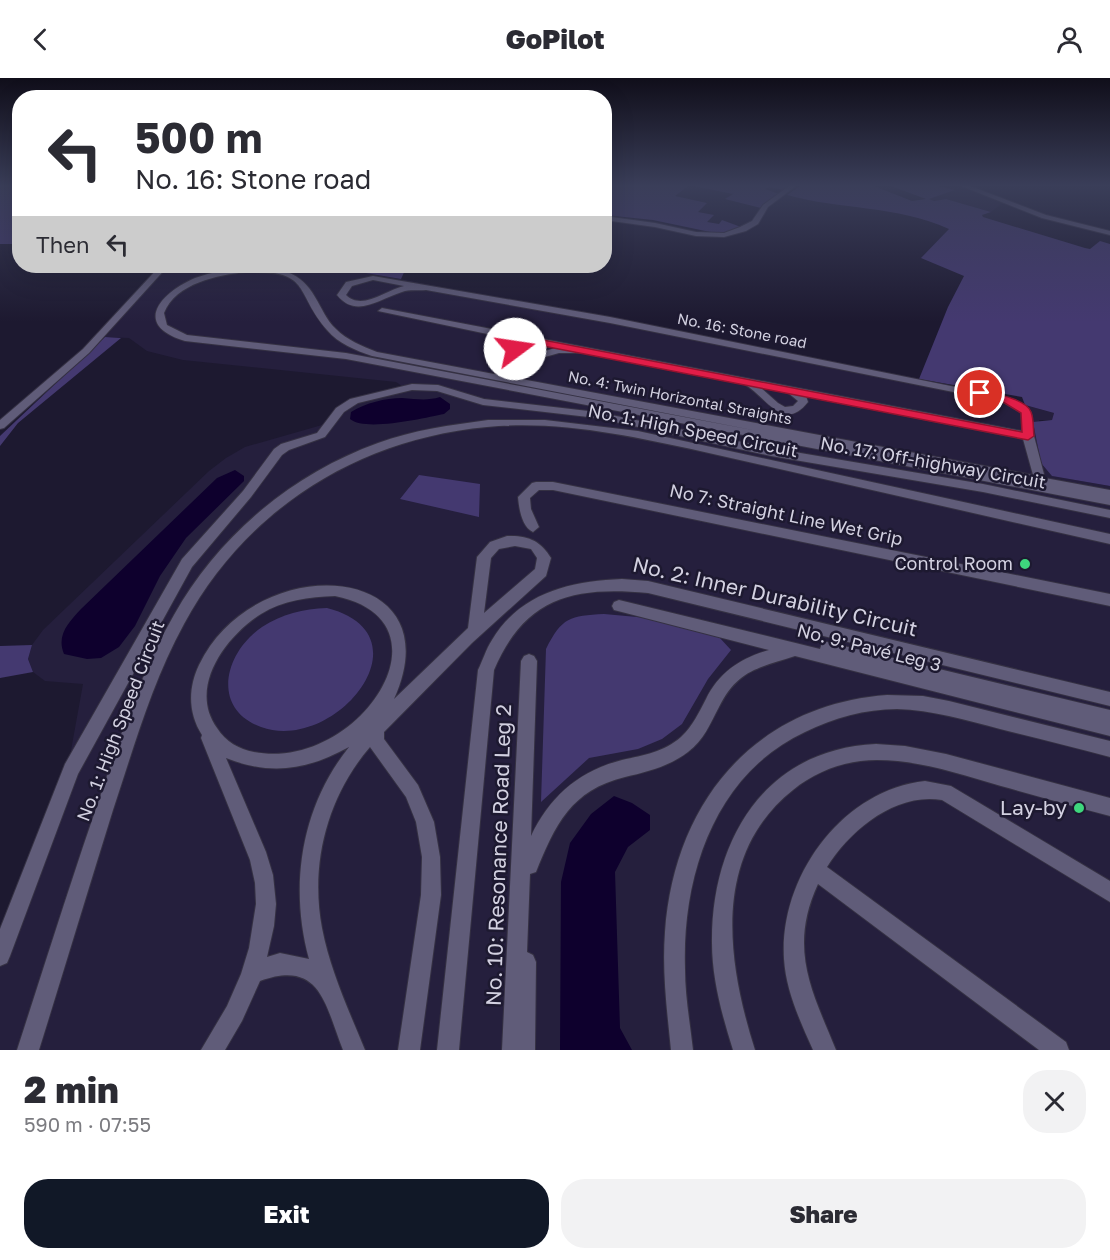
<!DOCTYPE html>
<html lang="en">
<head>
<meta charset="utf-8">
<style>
  :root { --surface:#fff; --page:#f2f2f3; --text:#2b2b33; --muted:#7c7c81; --accent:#111827 }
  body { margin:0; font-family:"Golos Text",sans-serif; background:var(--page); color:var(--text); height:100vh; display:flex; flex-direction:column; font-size:22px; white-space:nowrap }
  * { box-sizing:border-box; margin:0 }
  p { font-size:20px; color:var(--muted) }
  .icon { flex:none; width:33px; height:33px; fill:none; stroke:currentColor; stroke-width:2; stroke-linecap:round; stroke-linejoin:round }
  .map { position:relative; height:972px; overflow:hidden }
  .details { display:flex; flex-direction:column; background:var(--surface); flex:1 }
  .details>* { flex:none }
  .top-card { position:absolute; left:12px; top:12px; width:600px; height:183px; border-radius:24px; box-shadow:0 6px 24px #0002; background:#fff; color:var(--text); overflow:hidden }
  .pin { position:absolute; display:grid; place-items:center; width:51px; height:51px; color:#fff; margin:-26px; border:3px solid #fff; border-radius:50%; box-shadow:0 2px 6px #0007 }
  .me { position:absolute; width:66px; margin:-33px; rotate:76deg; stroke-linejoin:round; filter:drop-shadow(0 0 4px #0008) }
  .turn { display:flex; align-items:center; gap:21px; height:126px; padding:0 24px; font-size:27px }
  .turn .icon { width:78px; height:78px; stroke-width:2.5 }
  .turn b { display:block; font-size:42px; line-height:51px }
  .then { display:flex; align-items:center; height:57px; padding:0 24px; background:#0003; gap:12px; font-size:22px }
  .round { display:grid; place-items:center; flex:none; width:63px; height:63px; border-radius:24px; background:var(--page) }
  .head { display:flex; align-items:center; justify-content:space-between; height:102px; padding:0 24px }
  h1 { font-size:36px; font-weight:800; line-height:45px }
  .action { display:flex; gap:12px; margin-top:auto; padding:12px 24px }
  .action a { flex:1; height:69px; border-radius:24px; background:var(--accent); color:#fff; font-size:24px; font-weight:800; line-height:69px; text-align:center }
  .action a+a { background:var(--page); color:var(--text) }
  header { display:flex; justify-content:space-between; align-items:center; height:78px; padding:0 24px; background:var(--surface); font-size:27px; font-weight:800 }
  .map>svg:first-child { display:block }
  .built { fill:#251f3d }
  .green { fill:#443970 }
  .water { fill:#0e002d }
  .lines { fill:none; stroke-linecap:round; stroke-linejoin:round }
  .minor-casing { stroke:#353143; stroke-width:2 }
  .minor { fill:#605c79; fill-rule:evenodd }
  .route { fill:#e11d48; stroke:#92132f; stroke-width:1.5 }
  .poi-dot { fill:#3ed77d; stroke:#1d1930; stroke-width:2 }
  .labels { text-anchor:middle; stroke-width:5; stroke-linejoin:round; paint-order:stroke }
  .far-street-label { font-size:15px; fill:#d3d1e1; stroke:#1d1930 }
  .street-label { font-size:18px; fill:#d3d1e1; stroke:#1d1930 }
  .poi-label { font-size:18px; fill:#d3d1e1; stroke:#1d1930; text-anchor:end }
  .near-street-label { font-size:21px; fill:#d3d1e1; stroke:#1d1930 }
  .near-poi-label { font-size:21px; fill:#d3d1e1; stroke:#1d1930; text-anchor:end }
</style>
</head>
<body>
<header><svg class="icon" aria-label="back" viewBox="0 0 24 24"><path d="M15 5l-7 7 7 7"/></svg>GoPilot<svg class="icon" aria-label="person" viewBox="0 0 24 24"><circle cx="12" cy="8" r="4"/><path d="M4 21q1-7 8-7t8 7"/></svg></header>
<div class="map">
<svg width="1110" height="972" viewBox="0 0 1110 972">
  <rect width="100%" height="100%" fill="#1d1930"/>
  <path class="built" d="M891,108H938L955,112L964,109L1003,125L991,134L946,121L934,123Z
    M170,188H325L343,190L919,301L1010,326L1025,327L1054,335L1052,342H1039L1053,398L1110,408V972H0V853L70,678L83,606L45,603L33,594L28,581L32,567L43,552L209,393L226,380L245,369L322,347L348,325L402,308L396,304L183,282L147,273L129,260L105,259L150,206Z"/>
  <path class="green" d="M0,108H19V166H0Z
    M604,108H688L675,118L707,125L698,134L714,137L707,144L719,146L722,142L741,149L729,155H715L653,142L605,137Z
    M694,108H790L783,112L770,109L765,111L779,116L761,130L725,121L733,116Z
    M800,108H874L912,123L926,121L891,108H938L955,112L929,121L934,123L946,121L991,134L982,137L983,139L1085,170L1090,171L1100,163L1110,166V408L1052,398L1041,385L1033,344L1052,342L1054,335L1025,327L1022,319L919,301L948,229L964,198L921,180L949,151C896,127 841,132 787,117Z
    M325,188H407L401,201Z
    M105,259L121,260L18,345L0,368V358Z
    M419,397L480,406L479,439L400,421Z
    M327,530C432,557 335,676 261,649C210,630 225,574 262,549C282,536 303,531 327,530Z
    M604,536L648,540L719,559L731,572L708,601L682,646L662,661L638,671L589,680L541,724L546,571C562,539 570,538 604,536Z
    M32,567L28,581L33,594L0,600V568Z"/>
  <path class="water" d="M440,319L450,326V331L444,336C424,340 365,354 350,341L351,334C366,325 385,320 402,320C417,321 427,323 440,319Z
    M235,392L244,398V403L186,460L160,498L135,548L119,569L101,580L87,581L64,576C56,557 69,544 81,531L217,400Z
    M614,718L632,725L650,737V752L628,769L615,794L620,950L632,972H560L561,804L570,765L591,736Z"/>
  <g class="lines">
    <g class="minor-casing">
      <path id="minor" d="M789,108H796L768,129L758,146L746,153L724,159L696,158L655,149L604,142V138L655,145L696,154L724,155L740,149L752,143L763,127Z
        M961,108H970L1046,137L1110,153V157L1042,140Z
        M160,188H168L89,275L4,350L0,351V342L83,271Z
        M246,189C275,188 300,192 315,219C322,230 326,242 336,251C347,262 362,268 377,274L1033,397L1023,361L806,318L808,324C783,356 765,317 744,306C733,301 715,300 703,298C663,290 624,283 584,275H559L531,283L511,274L515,265L521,263L378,233L382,230L1022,353L1021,335L1003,324L610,245L426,212C418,213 410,211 402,214C379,221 356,241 337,217L346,204L373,198L610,239L1010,320L1031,334L1034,358L1045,400L1110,412V427L346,281L185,263C132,247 160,215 195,200C212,194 229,191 246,189ZM246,194C312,192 294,214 327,252C339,266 355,272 372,278L758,353L346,275L187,257L167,247L164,235C176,205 218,197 246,194ZM373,202L404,208C386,212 362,233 346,217L352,208ZM532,266L555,270L532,277L521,273L522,269ZM760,309L787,314L798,323L793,328L785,329L778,325Z
        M412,306L438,307L484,321L597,334L771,370L983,406L1110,432V440L983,414L771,378L597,340L483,327L437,313L412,312L358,325L344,334L325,359L289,372L282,377L251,419L192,489L78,696L10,878L7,885L0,888V851L65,686L182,481L243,413L274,371L281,366L317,355L336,330L350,321Z
        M488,342H545L638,353L1110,456V466L700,373C631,358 558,342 487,349C358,361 246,431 184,546C152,604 134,669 113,732C88,812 64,892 39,972H17C45,886 72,799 102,713C122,653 142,592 174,537C218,458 292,396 378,365C413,352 451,347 488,342Z
        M536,404H553L1110,516V528L553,412H539L530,420L531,431L539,449L533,454C522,449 519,431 518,419L532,405Z
        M507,458C528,457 541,463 551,480L546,498L472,565L384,654V661L418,707L434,744L440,779L441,817L420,972H398L421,817L422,779L416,744L406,719L370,669C327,719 310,786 322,850C330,892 349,933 365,972H343C325,927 321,881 260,903L242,943L225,972H201L227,928L241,896L249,870L256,826L255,805L250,782L201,660L202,657C188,635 188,610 199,587C255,470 456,483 394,621L468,550L477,479L490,464ZM515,468L531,471L537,480L535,491L484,535L491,480L499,471ZM335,518C459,543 358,694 254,674C239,671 226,664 217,650C188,610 225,559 261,536C283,522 309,519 335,518ZM349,669C301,729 289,808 309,881L280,875L267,879L274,848L276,826L273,797L266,774L226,680C271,698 307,692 349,669Z
        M622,501L648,503L1110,614V628L648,515C574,508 525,519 494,592L459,972H437L478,592C483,582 486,571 492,562C520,515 570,503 622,501Z
        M619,522L820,571L822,565L827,564L1110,632V658L795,578C759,590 738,591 719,629C710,646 704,662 688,674C670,688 647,694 625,699C571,712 555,747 536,794L530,796L527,874L533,877L536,884L535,972H502L521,583L524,578L529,576L534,578L537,583L531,758C550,718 579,693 622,682C644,677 664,674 681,659C693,648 699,634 706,621C719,594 741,580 769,572L614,532L612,528L614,524Z
        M887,617L923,618L949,623L1110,663V679C1073,669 1036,660 1000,651C966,642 932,632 897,631C865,631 834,640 805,654C715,696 682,797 685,891C685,918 690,945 693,972H671C667,932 662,894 665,854C674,725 754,627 887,617Z
        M876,666L905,668L946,676L1110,720V738C1073,728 1037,718 1001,708C960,696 919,682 877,682C846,682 816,693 793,712C711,777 727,884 755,972H733C722,937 712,901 712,865C711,762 765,671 876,666Z
        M925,703L951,708L1110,803V824L942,722C896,714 850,752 827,789L1066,964L1069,972H1039L818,806C788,871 812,913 836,972H813C800,943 786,913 784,881C779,799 842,712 925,703Z"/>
    </g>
    <use href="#minor" class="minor"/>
  </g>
  <linearGradient id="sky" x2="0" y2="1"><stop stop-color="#100e1a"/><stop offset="0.44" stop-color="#3a3e59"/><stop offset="1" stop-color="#3a3e59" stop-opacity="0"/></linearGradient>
  <rect width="1110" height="244" fill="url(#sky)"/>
  <path class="route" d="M538,261L1022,354L1021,335L1003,324L976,317V312H980C992,315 1027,321 1031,334C1034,341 1033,351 1034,358L1028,362L538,267H525L515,274L510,271L519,262Z"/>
  <g class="poi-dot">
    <circle cx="1025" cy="486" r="6"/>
    <circle cx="1079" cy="730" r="6"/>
  </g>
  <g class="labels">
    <g class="far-street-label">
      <text transform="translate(742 253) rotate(11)" y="5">No. 16: Stone road</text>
      <text transform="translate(680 320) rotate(11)" y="5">No. 4: Twin Horizontal Straights</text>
    </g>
    <g class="street-label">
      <text transform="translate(693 353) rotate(11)" y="6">No. 1: High Speed Circuit</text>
      <text transform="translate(933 385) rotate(10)" y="6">No. 17: Off-highway Circuit</text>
      <text transform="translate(786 437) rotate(12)" y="6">No 7: Straight Line Wet Grip</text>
      <text transform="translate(869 570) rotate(14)" y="6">No. 9: Pavé Leg 3</text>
      <text transform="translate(121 643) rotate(-69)" y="6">No. 1: High Speed Circuit</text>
    </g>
    <g class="poi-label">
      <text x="1013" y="492">Control Room</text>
    </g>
    <g class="near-street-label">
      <text transform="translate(775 519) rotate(13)" y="7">No. 2: Inner Durability Circuit</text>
      <text transform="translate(499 777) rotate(-88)" y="7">No. 10: Resonance Road Leg 2</text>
    </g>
    <g class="near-poi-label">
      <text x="1067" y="737">Lay-by</text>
    </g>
  </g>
</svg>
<div class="pin" style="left:980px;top:315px;background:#d93025"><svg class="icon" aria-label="arrive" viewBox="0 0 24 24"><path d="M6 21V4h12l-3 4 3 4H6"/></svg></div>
<svg class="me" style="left:515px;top:271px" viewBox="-20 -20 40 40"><circle r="19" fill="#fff"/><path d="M0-13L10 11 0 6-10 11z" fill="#e11d48"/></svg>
<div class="top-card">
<div class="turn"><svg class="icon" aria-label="left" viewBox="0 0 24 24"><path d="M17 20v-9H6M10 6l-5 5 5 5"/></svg><div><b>500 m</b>No. 16: Stone road</div></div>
<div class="then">Then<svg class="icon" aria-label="left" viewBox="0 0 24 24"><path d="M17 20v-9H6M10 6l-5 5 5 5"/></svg></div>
</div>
</div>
<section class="details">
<div class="head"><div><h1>2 min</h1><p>590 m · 07:55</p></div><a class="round"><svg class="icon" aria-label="close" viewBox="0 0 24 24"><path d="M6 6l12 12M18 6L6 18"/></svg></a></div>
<div class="action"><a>Exit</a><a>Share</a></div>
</section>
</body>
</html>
